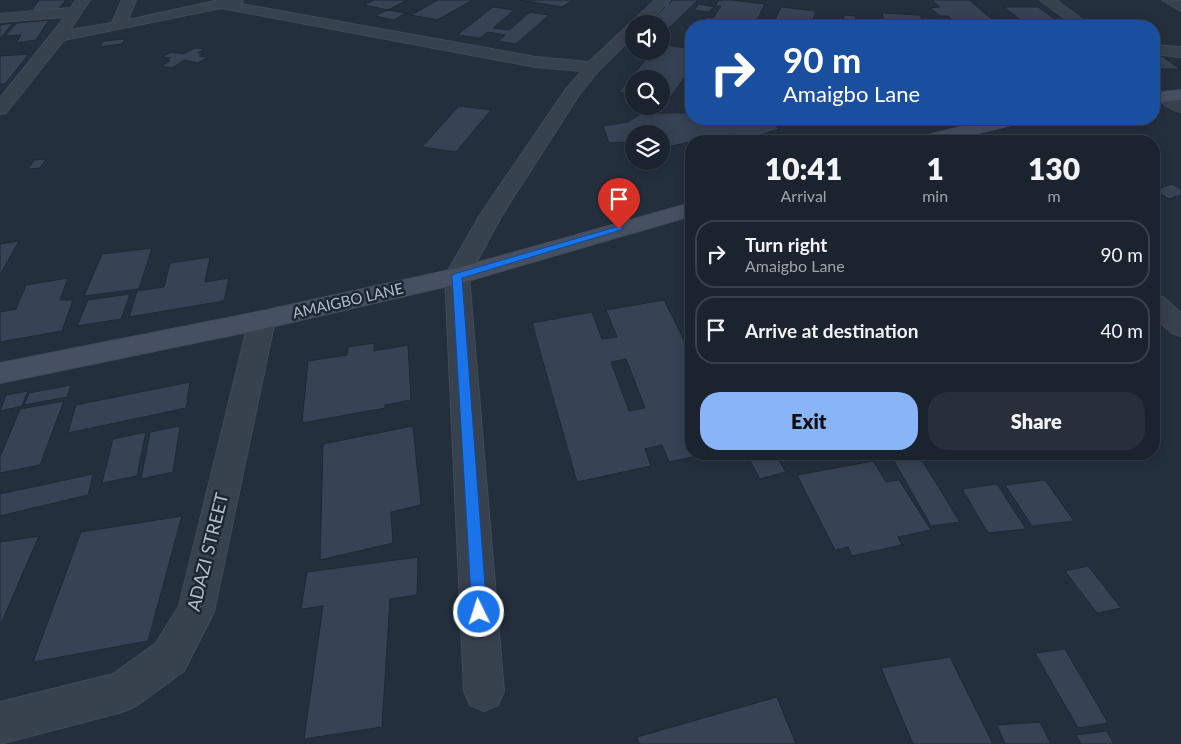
<!DOCTYPE html>
<html lang="en">
<head>
<meta charset="utf-8">
<style>
  :root { --surface:#1b232e; --page:#282f3a; --text:#f1f3f6; --muted:#a0a4aa; --line:#39404a; --accent:#8ab4f8 }
  body { margin:0; font-family:Lato,sans-serif; background:var(--page); color:var(--text); height:100vh; display:flex; flex-direction:column; font-size:19px; white-space:nowrap }
  * { box-sizing:border-box; margin:0 }
  p { font-size:16px; color:var(--muted) }
  .icon { flex:none; width:28px; height:28px; fill:none; stroke:currentColor; stroke-width:2; stroke-linecap:round; stroke-linejoin:round }
  .map { position:relative; flex:1; overflow:hidden }
  .details { position:absolute; left:685px; top:135px; width:475px; height:325px; display:flex; flex-direction:column; background:var(--surface); border-radius:20px; box-shadow:0 2px 12px #0003,0 0 0 1px var(--line) }
  .details>* { flex:none }
  .banner { position:absolute; left:685px; top:20px; width:475px; height:105px; border-radius:20px; box-shadow:0 2px 12px #0003,0 0 0 1px var(--line); background:#1a4fa0; color:#fff; overflow:hidden }
  .controls { position:absolute; left:625px; top:15px; display:grid; gap:10px }
  .controls a { display:grid; place-items:center; width:45px; height:45px; border-radius:50%; background:var(--surface); box-shadow:0 2px 12px #0003,0 0 0 1px var(--line); font-size:25px }
  .pin { position:absolute; display:grid; place-items:center; width:42px; height:42px; color:#fff; margin:-51px -21px; border-radius:50% 50% 50% 0; rotate:-45deg; box-shadow:0 0 5px #0007 }
  .pin .icon { rotate:45deg }
  .me { position:absolute; width:55px; margin:-28px; rotate:356deg; stroke-linejoin:round; filter:drop-shadow(0 0 4px #0008) }
  .turn { display:flex; align-items:center; gap:18px; height:105px; padding:0 15px; font-size:22px }
  .turn .icon { width:65px; height:65px; stroke-width:2.5 }
  .turn b { display:block; font-size:35px; line-height:42px }
  .eta { display:flex; justify-content:space-evenly; align-items:center; height:85px; text-align:center }
  .eta b { font-size:30px; font-weight:800; line-height:35px }
  .action { display:flex; gap:10px; margin-top:auto; padding:10px 15px }
  .action a { flex:1; height:58px; border-radius:20px; background:var(--accent); color:#111; font-size:20px; font-weight:800; line-height:58px; text-align:center }
  .action a+a { background:var(--page); color:var(--text) }
  ul { padding:0; list-style:none }
  li { display:flex; align-items:center; gap:15px; height:68px; margin:0 10px 8px; padding:0 5px; border:2px solid var(--line); border-radius:20px }
  li div { flex:1 }
  li b { display:block; font-size:19px }
  li em { font-style:normal }
  .map>svg:first-child { display:block }
  .building { fill:#364354; stroke:#1f2835; fill-rule:evenodd }
  .lines { fill:none; stroke-linecap:round; stroke-linejoin:round }
  .street-casing { stroke:#414a57; stroke-width:2 }
  .secondary-casing { stroke:#414a57; stroke-width:2 }
  .street { fill:#38414e; fill-rule:evenodd }
  .secondary { fill:#465061; fill-rule:evenodd }
  .route { fill:#1a73e8; stroke:#114b97 }
  .labels { text-anchor:middle; stroke-width:5; stroke-linejoin:round; paint-order:stroke }
  .street-label { font-size:15px; fill:#b4bcc9; stroke:#1d2633 }
  .near-street-label { font-size:18px; fill:#b4bcc9; stroke:#1d2633 }
</style>
</head>
<body>
<div class="map">
<svg width="1181" height="744" viewBox="0 0 1181 744">
  <rect width="100%" height="100%" fill="#242f3e"/>
  <path class="building" d="M39,0H66L59,9L31,11Z
    M374,0H407L388,10L364,5Z
    M438,0H473L437,20L411,15Z
    M519,0H573L562,7Z
    M673,0H698L669,28H664L661,30V24H647L665,7L659,6L664,2L670,3Z
    M719,0H731L765,4L754,26H722L703,24L707,17L713,18L721,6H715Z
    M932,0H969L1000,26H959L948,16H940L930,8L940,7Z
    M699,4L714,7L709,12L694,10Z
    M493,7L514,10L493,28L509,30L530,12L549,15L516,44L498,41L505,35L488,32L480,38L457,35Z
    M781,7L816,11L811,26H772Z
    M1004,7H1038L1059,22H1070L1076,26H1028Z
    M387,10L406,13L394,20L375,16Z
    M882,13L920,15L925,26H886Z
    M844,15L856,16L855,26H843Z
    M49,20L36,40L16,43L21,35L5,36L17,23Z
    M13,23L0,39V25Z
    M125,39L122,44L100,47L103,41Z
    M661,44L691,49V68L668,101L661,100V79H634V95L619,92L653,51H661Z
    M195,48L205,49L198,53H203L199,56L208,57L198,63L184,60L172,68L161,66L170,61L166,60L171,58L162,57L171,52L183,54Z
    M29,54L5,84H0V56Z
    M1154,56H1162L1180,69H1154Z
    M459,106L491,110L456,152L422,147Z
    M642,113H691V119H770L779,129L743,141L730,134L661,148V134H634V142L609,143L603,126L628,122Z
    M46,159L40,168L28,169L34,160Z
    M1172,184L1181,189V195L1169,199L1154,190Z
    M19,241L0,275V244Z
    M152,248L139,289L84,296L102,254Z
    M210,257L205,282L229,278L224,301L129,317L137,291L164,287L170,263Z
    M68,278L60,300H73L62,331L0,342V312L16,309L26,285Z
    M130,294L121,319L77,326L88,300Z
    M664,300L691,354V454H706L669,462L662,445L645,449L651,466L577,482L532,323L592,312L602,339L617,337L606,310ZM626,359L645,408L629,411L611,362Z
    M374,343V351L408,345L411,400L385,405V408L302,423L308,361L347,355L348,347Z
    M190,382L186,408L68,433L76,405Z
    M71,385L67,397L24,405L29,393Z
    M28,391L22,406L0,411L6,395Z
    M64,401L40,465L0,473V457L20,409Z
    M180,426L173,472L141,479L150,432Z
    M413,426L421,505L391,512L393,543L320,560L323,444Z
    M146,432L137,476L102,483L113,439Z
    M775,454L786,472L760,479L750,461Z
    M890,454H918L960,522L931,526Z
    M873,461L886,482L899,480L931,530L898,537L902,545L852,556L848,547L835,550L797,475Z
    M93,474L88,495L0,516V494Z
    M1045,480L1074,521L1032,526L1005,485Z
    M997,484L1026,529L988,533L962,489Z
    M182,516L148,641L33,662L81,532Z
    M39,536L0,626V542Z
    M418,557L417,595L390,599L382,727L304,739L323,606L301,609L307,572Z
    M1088,566L1121,608L1097,613L1065,571Z
    M1065,649L1108,723L1078,728L1035,653Z
    M950,657L993,744H913L881,668Z
    M777,697L796,744H639L637,737Z
    M1040,722L1051,744H1005L997,725Z
    M1107,731L1114,744H1081L1076,735Z"/>
  <g class="lines">
    <g class="street-casing">
      <path id="street" d="M76,0H90L70,30L112,23L122,0H136L128,20L219,0H243L241,4L536,57L589,62L655,0H670L646,24H634V36L599,70L579,95L502,215L469,276L504,691L498,705L484,711L470,705L464,691L445,276L480,215L566,89L582,71L536,67L221,8L64,40L6,113L0,114V98L65,17L0,22V14L71,8Z
        M1040,0H1056L1091,26H1075Z
        M1162,0L1181,1V11Z
        M1154,45L1181,47V57L1154,54Z
        M1165,92L1181,100V112C1172,110 1162,104 1157,97L1159,93Z
        M1154,295L1163,297L1181,313V336L1172,333L1154,317Z
        M262,311L271,314L275,320L214,612L184,671L136,706L122,712L0,744V702L113,674L156,643L179,606L249,320L253,314Z"/>
    </g>
    <g class="secondary-casing">
      <path id="secondary" d="M1181,90V100L1154,103V93Z
        M993,119H1023L1020,123L947,141H917L919,137Z
        M691,203V216L457,284L262,329L0,383V363L262,311L454,269Z"/>
    </g>
    <use href="#street" class="street"/>
    <use href="#secondary" class="secondary"/>
  </g>
  <path class="route" d="M616,227H619L624,229L462,278L487,612L484,617L479,619L474,617L472,612L452,276L454,274Z"/>
  <g class="labels">
    <g class="street-label">
      <text transform="translate(348 301) rotate(-13)" y="5">AMAIGBO LANE</text>
    </g>
    <g class="near-street-label">
      <text transform="translate(208 552) rotate(-76)" y="6">ADAZI STREET</text>
    </g>
  </g>
</svg>
<div class="controls">
<a><svg class="icon" aria-label="sound" viewBox="0 0 24 24"><path d="M4 9h4l5-4v14l-5-4H4zM17 9q2 3 0 6"/></svg></a>
<a><svg class="icon" aria-label="search" viewBox="0 0 24 24"><circle cx="10" cy="10" r="6"/><path d="M15 15l6 6"/></svg></a>
<a><svg class="icon" aria-label="layers" viewBox="0 0 24 24"><path d="M12 4l9 5-9 5-9-5zM3 14l9 5 9-5"/></svg></a>
</div>
<div class="pin" style="left:619px;top:229px;background:#d93025"><svg class="icon" aria-label="arrive" viewBox="0 0 24 24"><path d="M6 21V4h12l-3 4 3 4H6"/></svg></div>
<svg class="me" style="left:479px;top:612px" viewBox="-20 -20 40 40"><circle r="17" fill="#1a73e8" stroke="#fff" stroke-width="3"/><path d="M0-11L8 9 0 5-8 9z" fill="#fff"/></svg>
<div class="banner">
<div class="turn"><svg class="icon" aria-label="right" viewBox="0 0 24 24"><path d="M7 20v-9h11M14 6l5 5-5 5"/></svg><div><b>90 m</b>Amaigbo Lane</div></div>
</div>
<section class="details">
<div class="eta">
<div><b>10:41</b><p>Arrival</p></div>
<div><b>1</b><p>min</p></div>
<div><b>130</b><p>m</p></div>
</div>
<ul>
<li><svg class="icon" aria-label="right" viewBox="0 0 24 24"><path d="M7 20v-9h11M14 6l5 5-5 5"/></svg><div><b>Turn right</b><p>Amaigbo Lane</p></div><em>90 m</em></li>
<li><svg class="icon" aria-label="arrive" viewBox="0 0 24 24"><path d="M6 21V4h12l-3 4 3 4H6"/></svg><div><b>Arrive at destination</b></div><em>40 m</em></li>
</ul>
<div class="action"><a>Exit</a><a>Share</a></div>
</section>
</div>
</body>
</html>
